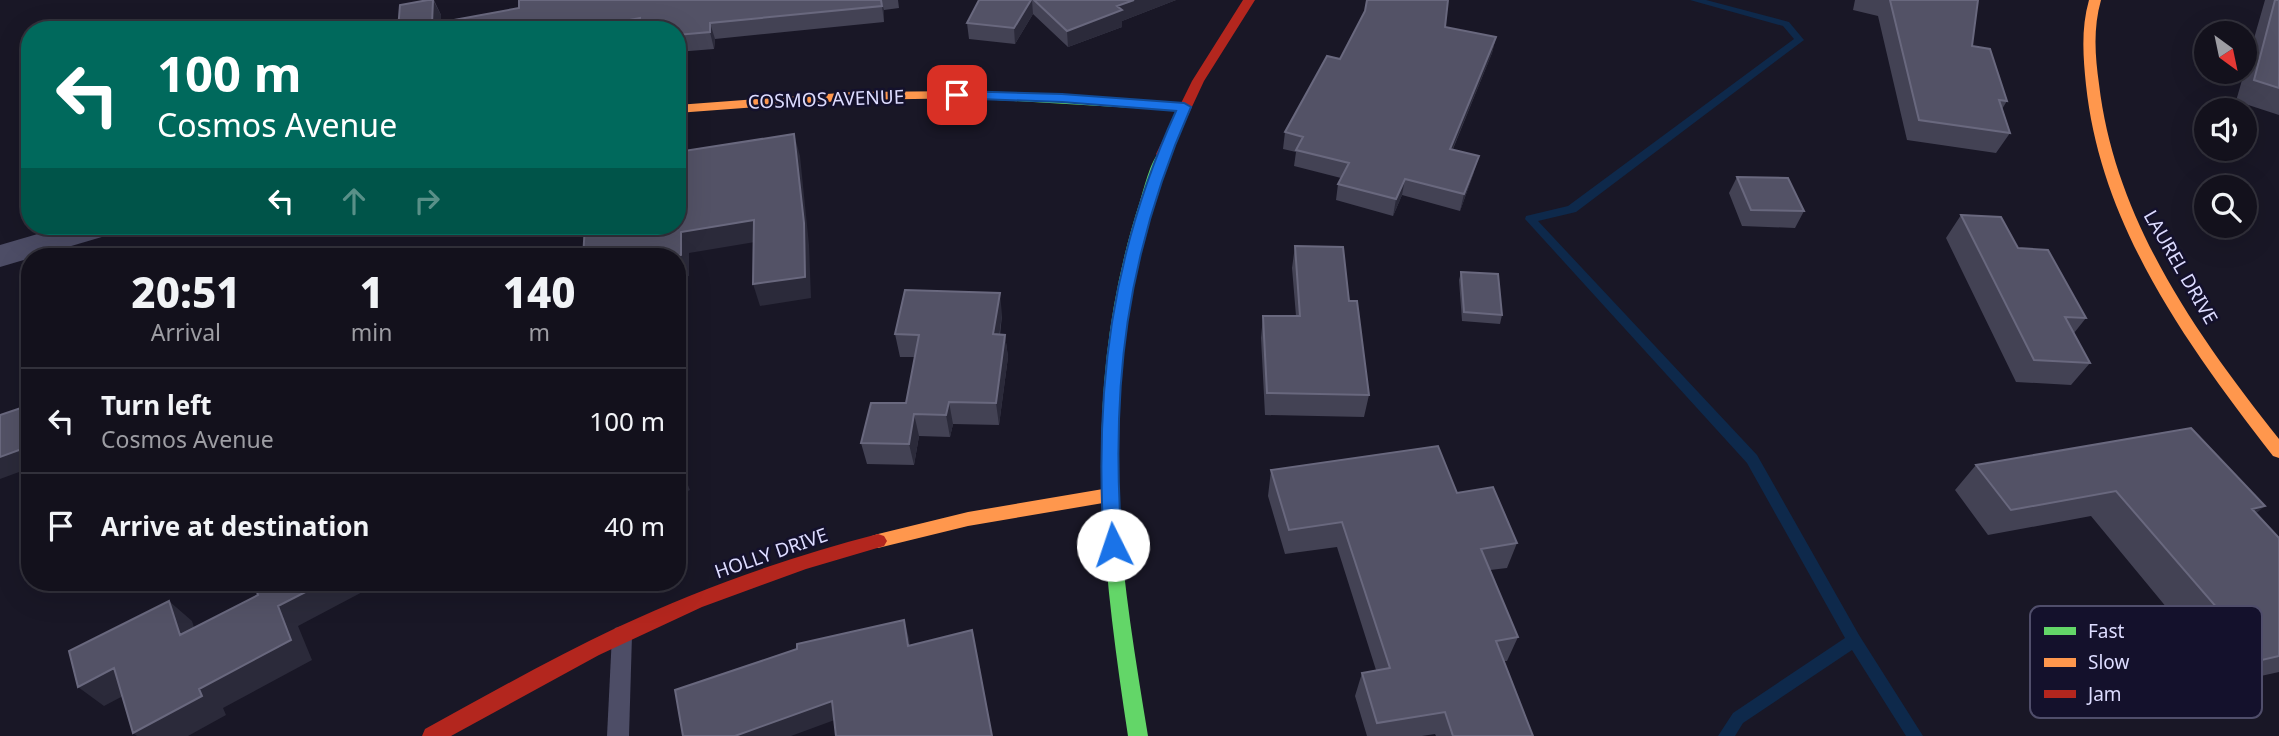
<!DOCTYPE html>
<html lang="en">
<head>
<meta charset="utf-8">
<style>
  :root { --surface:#13111c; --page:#1c1a25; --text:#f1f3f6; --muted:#9d9da3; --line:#32313b }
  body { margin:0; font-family:"Noto Sans",sans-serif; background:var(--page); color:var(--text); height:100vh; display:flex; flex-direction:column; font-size:26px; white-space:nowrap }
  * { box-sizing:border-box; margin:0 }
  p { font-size:23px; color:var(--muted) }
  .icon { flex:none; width:38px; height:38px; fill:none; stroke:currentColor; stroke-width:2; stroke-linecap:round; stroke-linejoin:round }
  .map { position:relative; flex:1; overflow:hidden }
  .sheet { position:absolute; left:21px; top:248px; width:665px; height:343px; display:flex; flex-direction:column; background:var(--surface); border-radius:28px; box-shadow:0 7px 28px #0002,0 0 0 2px var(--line) }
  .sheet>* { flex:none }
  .guide { position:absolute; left:21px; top:21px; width:665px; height:214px; border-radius:28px; box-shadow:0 7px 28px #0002,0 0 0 2px var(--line); background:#00695c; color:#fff; overflow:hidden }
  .needle { width:46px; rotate:147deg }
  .buttons { position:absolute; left:2194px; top:21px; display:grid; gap:14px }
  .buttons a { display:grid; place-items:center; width:63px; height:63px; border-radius:50%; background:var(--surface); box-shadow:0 7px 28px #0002,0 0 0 2px var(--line); font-size:35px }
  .pin { position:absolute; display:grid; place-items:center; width:60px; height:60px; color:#fff; margin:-30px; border-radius:14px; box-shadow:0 4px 10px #0006 }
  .me { position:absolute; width:77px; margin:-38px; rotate:356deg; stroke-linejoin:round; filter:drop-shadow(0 0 5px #0008) }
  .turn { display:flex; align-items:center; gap:24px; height:147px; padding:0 21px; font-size:32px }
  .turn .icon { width:91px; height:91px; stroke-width:2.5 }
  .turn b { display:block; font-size:49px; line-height:60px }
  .lanes { display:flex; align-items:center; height:66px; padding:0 21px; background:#0003; justify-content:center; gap:35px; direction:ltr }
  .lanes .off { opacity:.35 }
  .eta { display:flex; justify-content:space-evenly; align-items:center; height:119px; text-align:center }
  .eta b { font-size:42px; font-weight:800; line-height:49px }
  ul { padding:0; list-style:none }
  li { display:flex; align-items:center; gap:21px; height:105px; padding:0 21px; border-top:2px solid var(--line) }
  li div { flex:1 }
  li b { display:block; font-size:26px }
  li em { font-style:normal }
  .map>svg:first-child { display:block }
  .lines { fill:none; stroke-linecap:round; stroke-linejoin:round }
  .stream { fill:#0e294b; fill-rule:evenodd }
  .lane { fill:#4d4d66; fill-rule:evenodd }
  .street { fill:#4d4d66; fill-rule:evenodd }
  .fast { fill:#63d668; fill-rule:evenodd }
  .slow { fill:#ff974d; fill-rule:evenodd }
  .jam { fill:#b3261e; fill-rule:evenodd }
  .wall { fill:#434254 }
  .shaded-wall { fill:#2b2a3a }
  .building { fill:#535266; stroke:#69687e; stroke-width:2 }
  .route { fill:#1a73e8; stroke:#114b97; stroke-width:2 }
  .labels { text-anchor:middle; stroke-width:5; stroke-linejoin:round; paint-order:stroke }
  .street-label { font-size:19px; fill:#dddcff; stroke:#14112c }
  .key { fill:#14112c; stroke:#504e6b; stroke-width:2 }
  .key-label { font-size:19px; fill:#dddcff }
</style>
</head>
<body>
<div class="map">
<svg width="2279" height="736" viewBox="0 0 2279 736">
  <rect width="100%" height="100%" fill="#191726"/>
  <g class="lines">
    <path class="stream" d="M1690,0H1706L1789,22L1804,40L1576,212L1538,221L1757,455L1859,635L1923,736H1906L1852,650L1743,723L1735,736H1718L1733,713L1845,638L1747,463L1525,219L1526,216L1568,206L1794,39L1783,26Z"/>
    <path class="lane" d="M622,626L629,628L632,635L629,736H607L612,635L615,628Z"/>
    <path class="street" d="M65,226H117L112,234L0,267V245Z"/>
    <path class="fast" d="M968,91L1184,103L1190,107L1184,111L963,98V92Z
      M1163,150L1170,154C1148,216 1131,279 1122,345C1105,475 1127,608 1148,736H1128C1100,551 1081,383 1140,201C1144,189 1152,153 1163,150Z"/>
    <path class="slow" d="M2089,0H2101C2093,28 2095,56 2099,84C2115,220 2196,334 2279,439V458L2273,456C2188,346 2101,227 2086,85C2083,56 2081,28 2089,0Z
      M968,91L973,92V98L854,100L677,113V105L854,92Z
      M1109,488L1115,490L1118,495L1115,500L1109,502L968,526L878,548L872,546L869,541L872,536L878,534L968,512Z"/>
    <path class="jam" d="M1243,0H1255L1204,81L1170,154L1168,157H1158L1156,154L1192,81Z
      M878,534L884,536L887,541L884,546L806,569L702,607L599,655L451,736H422L425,729C489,694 552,658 618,627C701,588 789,557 878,534Z"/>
  </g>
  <path class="wall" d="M428,0H434L441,15V22L519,8V0H898L899,8L884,10V22L715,39L714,49L677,52V30H398Z
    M979,0H1176L1122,21V27L1068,47L1033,14L1015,44L969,39L967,23Z
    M1855,0H1978L1972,46L2007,101L2002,109L2010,133L1996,153L1907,140L1878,16L1853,10Z
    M2265,0H2279V115L2236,101Z
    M1445,27L1496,37L1492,53L1453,149L1474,172L1460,211L1402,195L1393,216L1336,200L1338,184L1341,178L1294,166L1296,152L1283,149L1285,132Z
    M1737,177L1804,211L1795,228L1742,226L1729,193Z
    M1961,215L2018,248L2086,318L2074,333L2090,363L2071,385L2016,382L1946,238Z
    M1295,246L1349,301L1369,395L1364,417L1265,415L1261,338L1263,316H1296L1292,268Z
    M1461,272L1502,315L1500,324L1462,321L1459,280Z
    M1002,315L1000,335H1005L1008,357L999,425L953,424L950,437L919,436L914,465L867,464L861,443L906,403L915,357H900L895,334Z
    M1976,465L2256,514L2279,538V672L2229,683L2091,516L1988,535L1955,490Z
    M1271,470L1457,493L1517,543L1507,568L1490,570L1518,637L1507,661H1504L1533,736H1436L1435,734L1422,736H1367L1355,696L1362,673L1376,670L1337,547L1285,554L1268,496Z"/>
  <path class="shaded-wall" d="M433,0L441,15V30L432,24Z
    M881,0L884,10V22L882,6Z
    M1031,0H1032L1033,14L1015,44L1014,28Z
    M1134,0H1176L1122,21V27L1068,47L1067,31L1117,6Z
    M640,18L644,30H578Z
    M710,23L715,39L714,49L710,32Z
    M1496,37L1492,53L1446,165L1450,149Z
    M794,134L800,156L809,245L811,298L760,306L753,284Z
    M1479,156L1474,172L1460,211L1464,194Z
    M1405,179L1402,195L1393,216L1396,199Z
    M754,220L761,241L689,253V276L677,278V257H667L681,232Z
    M1000,293L1002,315L996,357L993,334Z
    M1005,335L1008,357L999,425L996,403Z
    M949,402L953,424L950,437L946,415Z
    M914,414L919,436L914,465L909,444Z
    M30,446V468L0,479V457Z
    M677,459L690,490L677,496Z
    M2265,506L2235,531L2252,509Z
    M323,583H365L368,589L298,626L312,660L223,708L226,715L188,736H137L133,733L199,689L278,606Z
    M169,601L192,621L203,655L180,635Z
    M904,620L909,638L913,664L908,646Z
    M114,668L140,687L104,706L78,687Z
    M832,701L840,718L791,736H735Z"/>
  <path class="building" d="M428,0H433L432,24L519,8V0H881L882,6L710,23V32L677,35V30H639L640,18L578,30H398L400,5Z
    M979,0H1031L1014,28L967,23Z
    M1034,0H1134L1117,6L1122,10L1067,31Z
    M1367,0H1448L1445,27L1496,37L1450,149L1479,156L1464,194L1405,179L1396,199L1338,184L1349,163L1296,150L1303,137L1285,132L1327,56L1340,59L1365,11Z
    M1890,0H1978L1972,46L1990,49L2007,101L1999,100L2010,133L1919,120Z
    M2275,0H2279V88L2254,80Z
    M794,134L804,223L805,277L753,284L754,220L681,232V255L667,257H583L585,226H677V152Z
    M1737,177L1788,178L1804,211L1751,210Z
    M1961,215L2001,217L2018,248L2048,250L2086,318L2065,317L2090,363L2034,360Z
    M1295,246L1343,247L1349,301H1357L1369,395L1267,393L1263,316H1300Z
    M196,250L197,257H174Z
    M1461,272L1498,274L1502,315L1464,312Z
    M905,290L1000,293L993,334L1005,335L996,403L949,402L946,415L914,414L909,444L861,443L871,403H906L919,335L895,334Z
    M30,405V446L0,457V415Z
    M2191,428L2265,506L2252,509L2279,538V656L2262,660L2116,491L2011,510L1976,465Z
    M1438,446L1457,493L1493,487L1517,543L1481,549L1518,637L1496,641L1533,736H1453L1445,712L1377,723L1362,673L1390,668L1342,522L1289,530L1271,470Z
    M254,583H323L278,606L291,640L199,689L202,696L133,733L114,668L78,687L69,651L169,601L180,635L258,595Z
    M904,620L908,646L972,630L992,736H836L832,701L735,736H683L675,690L797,649V644Z"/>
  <path class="route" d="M957,91L1062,94L1184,103L1191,107C1126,254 1110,387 1122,545L1119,551L1113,553L1107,551L1104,545C1094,390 1111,253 1176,111L1062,102L953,98V92Z"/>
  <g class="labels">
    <g class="street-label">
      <text transform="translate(826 99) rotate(-2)" y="7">COSMOS AVENUE</text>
      <text transform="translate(2181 267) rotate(60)" y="7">LAUREL DRIVE</text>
      <text transform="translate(771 553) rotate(-19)" y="7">HOLLY DRIVE</text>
    </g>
  </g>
  <rect x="2030" y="606" width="232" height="112" rx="10" class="key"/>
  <rect x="2044" y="627" width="32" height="8" fill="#63d668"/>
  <rect x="2044" y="658" width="32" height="9" fill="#ff974d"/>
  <rect x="2044" y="690" width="32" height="8" fill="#b3261e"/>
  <g class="key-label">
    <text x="2088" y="638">Fast</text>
    <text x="2088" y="669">Slow</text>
    <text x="2088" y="701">Jam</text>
  </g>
</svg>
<div class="buttons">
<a><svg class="needle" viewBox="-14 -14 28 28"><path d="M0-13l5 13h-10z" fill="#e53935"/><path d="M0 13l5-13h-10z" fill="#9d9da3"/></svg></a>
<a><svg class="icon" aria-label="sound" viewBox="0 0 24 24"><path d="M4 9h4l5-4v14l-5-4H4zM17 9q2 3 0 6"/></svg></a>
<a><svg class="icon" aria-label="search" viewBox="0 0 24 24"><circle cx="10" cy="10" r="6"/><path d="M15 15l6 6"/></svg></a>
</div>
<div class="pin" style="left:957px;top:95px;background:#d93025"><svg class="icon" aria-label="arrive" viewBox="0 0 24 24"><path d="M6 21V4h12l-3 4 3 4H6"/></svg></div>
<svg class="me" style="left:1113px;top:545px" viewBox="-20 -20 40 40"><circle r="19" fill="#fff"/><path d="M0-13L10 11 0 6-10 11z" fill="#1a73e8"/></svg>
<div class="guide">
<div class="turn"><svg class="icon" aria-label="left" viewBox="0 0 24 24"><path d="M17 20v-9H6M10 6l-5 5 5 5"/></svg><div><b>100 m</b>Cosmos Avenue</div></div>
<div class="lanes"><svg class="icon" aria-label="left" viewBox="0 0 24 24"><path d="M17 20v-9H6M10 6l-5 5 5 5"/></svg><svg class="icon off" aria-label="ahead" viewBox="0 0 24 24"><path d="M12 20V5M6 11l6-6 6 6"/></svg><svg class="icon off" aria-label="right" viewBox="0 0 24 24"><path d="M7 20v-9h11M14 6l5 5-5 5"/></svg></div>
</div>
<section class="sheet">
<div class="eta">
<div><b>20:51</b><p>Arrival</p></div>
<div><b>1</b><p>min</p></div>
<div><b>140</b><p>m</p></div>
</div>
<ul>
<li><svg class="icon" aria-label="left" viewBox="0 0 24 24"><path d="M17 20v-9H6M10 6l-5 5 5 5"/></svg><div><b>Turn left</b><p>Cosmos Avenue</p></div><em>100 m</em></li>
<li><svg class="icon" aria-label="arrive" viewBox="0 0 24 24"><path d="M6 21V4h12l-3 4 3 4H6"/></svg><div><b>Arrive at destination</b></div><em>40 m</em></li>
</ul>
</section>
</div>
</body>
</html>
